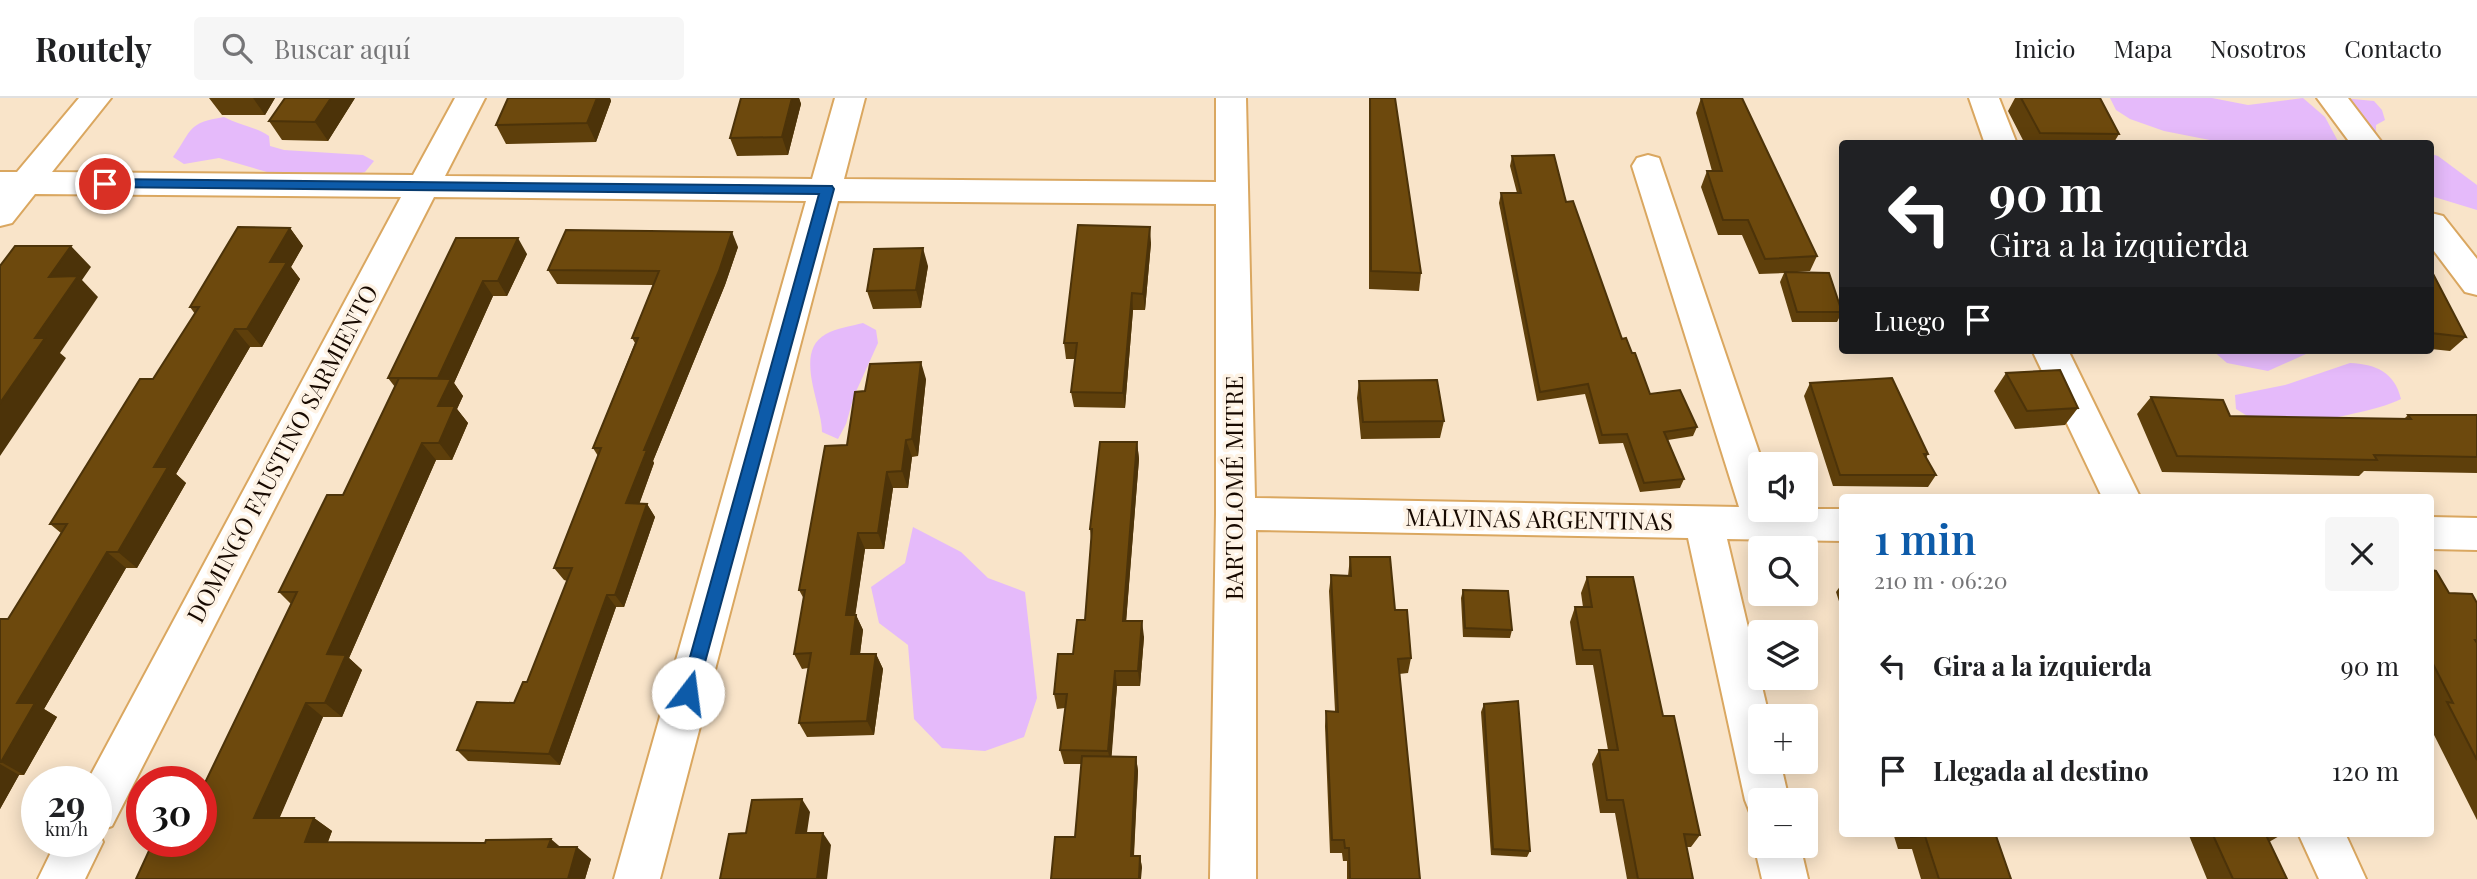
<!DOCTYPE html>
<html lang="es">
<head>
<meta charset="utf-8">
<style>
  :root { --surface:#fff; --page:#f6f6f6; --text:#202124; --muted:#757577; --line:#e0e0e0; --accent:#0d5ba9 }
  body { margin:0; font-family:"Playfair Display",serif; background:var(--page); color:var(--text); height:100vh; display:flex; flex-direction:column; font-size:26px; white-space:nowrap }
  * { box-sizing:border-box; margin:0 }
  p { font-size:23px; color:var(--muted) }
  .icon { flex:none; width:38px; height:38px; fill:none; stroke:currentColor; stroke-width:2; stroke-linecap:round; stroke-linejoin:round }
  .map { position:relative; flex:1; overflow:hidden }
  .drawer { position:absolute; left:1839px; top:396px; width:595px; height:343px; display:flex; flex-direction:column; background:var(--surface); border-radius:7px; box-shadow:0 4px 18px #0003 }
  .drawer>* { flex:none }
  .guide { position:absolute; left:1839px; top:42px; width:595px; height:214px; border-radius:7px; box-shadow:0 4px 18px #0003; background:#202124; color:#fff; overflow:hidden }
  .fabs { position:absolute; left:1748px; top:354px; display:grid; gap:14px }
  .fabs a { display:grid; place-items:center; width:70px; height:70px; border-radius:7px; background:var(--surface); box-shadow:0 4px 18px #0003; font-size:35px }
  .speed { position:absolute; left:21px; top:668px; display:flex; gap:14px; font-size:35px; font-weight:700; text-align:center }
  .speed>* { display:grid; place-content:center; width:91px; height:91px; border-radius:50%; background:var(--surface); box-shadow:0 4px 18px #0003; line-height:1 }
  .speed small { font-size:18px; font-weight:400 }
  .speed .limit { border:10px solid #d22; background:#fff; color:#111 }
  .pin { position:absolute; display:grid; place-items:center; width:60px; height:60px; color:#fff; margin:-30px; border:4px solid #fff; border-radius:50%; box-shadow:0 2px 7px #0007 }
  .me { position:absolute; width:77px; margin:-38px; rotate:15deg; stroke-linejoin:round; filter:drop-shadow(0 0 5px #0008) }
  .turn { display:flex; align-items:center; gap:24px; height:147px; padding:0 35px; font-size:32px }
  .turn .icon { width:91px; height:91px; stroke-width:2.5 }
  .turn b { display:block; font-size:49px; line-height:60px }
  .then { display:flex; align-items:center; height:66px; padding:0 35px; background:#0003; gap:14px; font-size:26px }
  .round { display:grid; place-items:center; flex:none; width:74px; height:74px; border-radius:7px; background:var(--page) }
  .overview { display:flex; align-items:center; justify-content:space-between; height:119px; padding:0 35px }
  h1 { font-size:42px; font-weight:600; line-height:52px; color:var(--accent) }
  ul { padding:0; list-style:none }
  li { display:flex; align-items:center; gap:21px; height:105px; padding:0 35px }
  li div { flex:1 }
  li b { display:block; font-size:26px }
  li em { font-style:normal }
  header { display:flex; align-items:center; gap:42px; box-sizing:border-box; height:98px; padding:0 35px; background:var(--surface); border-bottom:2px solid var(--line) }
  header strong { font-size:33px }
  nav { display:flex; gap:38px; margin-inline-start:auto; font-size:24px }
  .search { width:490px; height:63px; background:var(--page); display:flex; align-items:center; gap:18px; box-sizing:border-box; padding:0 24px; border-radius:7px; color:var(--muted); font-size:26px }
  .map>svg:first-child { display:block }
  .green { fill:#e5bafa }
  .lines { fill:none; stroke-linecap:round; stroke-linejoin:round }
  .minor-casing { stroke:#daa760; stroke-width:4 }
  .minor { fill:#fff; fill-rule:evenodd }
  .wall { fill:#5e3f0b }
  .shaded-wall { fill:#4c3309 }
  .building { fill:#6d490d; stroke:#4c3309; stroke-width:2 }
  .route { fill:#0d5ba9; stroke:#083b6e; stroke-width:2 }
  .labels { text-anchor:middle; stroke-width:7; stroke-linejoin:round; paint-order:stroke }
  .street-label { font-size:24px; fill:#170900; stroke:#fef3e5 }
</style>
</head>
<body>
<header>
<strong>Routely</strong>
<div class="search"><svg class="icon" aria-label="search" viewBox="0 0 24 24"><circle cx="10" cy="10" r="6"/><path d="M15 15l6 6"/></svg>Buscar aquí</div>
<nav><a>Inicio</a><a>Mapa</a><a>Nosotros</a><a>Contacto</a></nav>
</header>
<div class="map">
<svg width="2477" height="781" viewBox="0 0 2477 781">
  <rect width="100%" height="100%" fill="#f9e4c9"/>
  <path class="green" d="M2110,0H2212L2248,7L2303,0L2325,19L2339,45H2225L2164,33L2130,21L2116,12Z
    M2342,0L2374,3L2382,12L2385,22L2376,27V36L2386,45H2370Z
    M224,19C239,27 256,29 269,38L270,48L284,52L363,57L374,63L365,74L346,79H284L219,60L184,66L173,59C193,31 187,25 224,19Z
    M2431,56L2438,58L2477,87V112L2431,98Z
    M863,225L876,232L878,245L854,298L846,326L838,341L822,334C822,306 793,254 826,236C836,230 852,228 863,225Z
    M2212,252H2323L2306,256L2268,273L2227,265Z
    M2350,265C2375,266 2395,274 2401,301C2379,313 2302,327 2277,327C2262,327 2249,319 2236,311L2235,297L2285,287Z
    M913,429L961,454L988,480L1025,494L1037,600L1024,639L985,653L942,650L914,621L908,547L879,525L871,489L905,465Z"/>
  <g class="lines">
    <g class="minor-casing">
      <path id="minor" d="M79,0H111L52,74L413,77L455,0H485L445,78L812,81L835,0H865L844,81L1216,84V0H1246L1255,400L1739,409L1632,68L1637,60L1648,57L1659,60L1763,366H1760V411H1843V443L1727,441L1769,618H1760V663H1780L1789,702H1760V721L1751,717L1745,702L1688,440L1256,432V781H1210L1216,416V106L838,103L660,781H614L806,103L434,99L112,728L98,733L103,744L85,781H38L56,744H96V684H87L401,99L35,96L12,125L0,128V74H17Z
        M1969,0H1999L2017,46H1985Z
        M2317,0H2348L2383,46H2351Z
        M2431,115L2443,118L2477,161V197L2465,194L2431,149Z
        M2032,252H2068L2140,399H2102Z
        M2431,419L2477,420V452L2431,451Z
        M1760,732V747H1800L1808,781H1762L1754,747Z
        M2298,735H2345L2366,781H2319Z"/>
    </g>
    <use href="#minor" class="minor"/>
  </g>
  <path class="wall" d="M209,0H275L265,17H222Z
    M355,0L328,43L282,42L269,23Z
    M508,0H610L611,3L596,44L506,46L496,27Z
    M741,0H799L801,6L788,57L737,58L730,40Z
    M1369,0H1395L1421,175L1419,193L1369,191Z
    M1701,0L1817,158L1810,173L1797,174L1842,214L1837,224H1792L1780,184L1784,175L1759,176L1742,137H1718L1701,89L1707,73H1712L1696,15Z
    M2015,0H2100L2119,36L2113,46H2025L2008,13Z
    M1512,58L1566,104L1622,241L1650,296L1697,329L1693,338L1668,342L1684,381L1680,390L1640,394L1623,345L1599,346L1585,296L1537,303L1499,105L1501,95H1517L1510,68Z
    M290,130L303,148L291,169L300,181L262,249H250L176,376L186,385L137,470H126L44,611L57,619L24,677H19L0,711V521H8L61,435L50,426L153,281L195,216L190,209Z
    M456,140L527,156L507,198H493L454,285L463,298L457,311L468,325L452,362H436L349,560L362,572L342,619H323L279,720H314L332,733L328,744L560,749L591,761L585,781H136L201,744L291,506L279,494L343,397L395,289L388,280Z
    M1151,145L1145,212H1133L1125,310L1074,309L1071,294L1075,261H1066L1064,245Z
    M738,149L725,187L653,363L654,365L639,406H647L655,419L624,509H616L560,667L468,663L457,652L514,605L527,584L567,483L564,482L554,470L598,358L593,350L635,245L632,240L653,187L557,186L548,172Z
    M928,168L921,210L873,211L867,193Z
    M2431,172L2466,239L2450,253L2431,251Z
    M2006,275L2078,310L2065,327L2015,331L1994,293Z
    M926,281L918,358L912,359L908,390H893L884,451H865L855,517H856L863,532L860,556H876L883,571L874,637L807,639L799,625L808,570L802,571L794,556L804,501L799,492L847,347L865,293Z
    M1359,283L1444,323L1440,340L1361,341L1357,300Z
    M1810,285L1928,356L1926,360L1936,377L1928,389L1833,388L1804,298Z
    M2151,299L2230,318L2404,321L2408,317H2477V375L2364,373L2359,378L2162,374L2137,316Z
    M1137,344L1139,361L1126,523L1144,539L1140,588H1117L1111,659H1136L1138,673L1134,758H1140L1142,770L1075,739L1082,666H1064L1060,652L1065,610L1057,611L1054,596L1073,556L1085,522L1091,441L1090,431Z
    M1350,459L1395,512L1411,560L1408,575L1399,576L1420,781H1347V763H1343L1342,755H1330L1325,628L1326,613H1335L1329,493L1331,477L1348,478Z
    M2431,472L2449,495L2477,505V722L2431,631Z
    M1587,479L1663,618L1700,737L1691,749H1686L1693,781H1627L1615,715H1600L1592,666L1599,652H1608L1593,567H1576L1570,524L1575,509H1583L1581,495Z
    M1843,484V516L1836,494Z
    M1463,492L1512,532L1510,540L1463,539L1461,500Z
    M1484,606L1530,753L1527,759L1491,757L1481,614Z
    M1893,735H1995L2011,781H1921L1912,751H1898Z
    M2188,735H2280L2281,737L2269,744L2287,781H2207Z"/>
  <path class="shaded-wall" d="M253,0H275L265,17Z
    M331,0H355L328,43L315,24Z
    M597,0H610L611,3L596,44L587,25Z
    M792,0H799L801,6L788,57L782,39Z
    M1150,129L1151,145L1145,212L1143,196Z
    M290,130L303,148L291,169L300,181L262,249L247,231L270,164Z
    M732,134L738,149L725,187L653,363L654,365L635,418L626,405L644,352Z
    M518,140L527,156L507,198L498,183Z
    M71,148L91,169L82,182L98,199L60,255L66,260L0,358V305L35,240L49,179Z
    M923,150L928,168L921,210L916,192Z
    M483,183L493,198L454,285L463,298L457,311L468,325L452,362L439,345L438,280Z
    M1132,195L1133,212L1125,310L1123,295Z
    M235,231L250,249L176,376L186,385L137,470L118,454L154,369Z
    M921,264L926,281L918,358L912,341Z
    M906,342L912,359L908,390L902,373Z
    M1137,344L1139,361L1125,538L1123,523Z
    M422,345L436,362L349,560L362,572L342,619L325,605L327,556Z
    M887,374L893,390L884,451L878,435Z
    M647,406L655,419L624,509L615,497Z
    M858,435L865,451L853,533L846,517Z
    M107,454L126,470L44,611L57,619L24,677L1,664L17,605Z
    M607,497L616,509L560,667L549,656Z
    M856,517L863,532L858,571L851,556Z
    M1142,523L1144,539L1140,588L1138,573Z
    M876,556L883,571L874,637L867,623Z
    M1115,573L1117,588L1111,667L1108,653Z
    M306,605L323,619L274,733L254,720Z
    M1136,659L1138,673L1133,770L1131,758Z
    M0,666L19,677L0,711Z
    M802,701L810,714L805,748L796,735Z
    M314,720L332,733L323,756L305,744Z
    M823,735L831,747L827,781H817Z
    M551,741L565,753L548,749Z
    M577,749L591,761L585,781H568Z
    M1140,758L1142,770L1141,781H1139Z"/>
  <path class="building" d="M285,0H331L315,24L269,23Z
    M508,0H597L587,25L496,27Z
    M741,0H792L782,39L730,40Z
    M1370,0H1395L1421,175L1371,173Z
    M1701,0H1742L1817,158L1765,161L1748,122H1723L1707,73H1722Z
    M2021,0H2100L2119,36L2040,35Z
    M1554,57L1566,104L1573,103L1622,241L1626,240L1632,255H1635L1650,296L1680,292L1697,329L1664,334L1684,381L1644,385L1627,336L1602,337L1588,286L1540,294L1501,95H1521L1512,58Z
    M1078,127L1150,129L1143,196L1132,195L1123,295L1071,294L1077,245H1064Z
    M238,129L290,130L270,164H287L247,231H235L154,369H168L118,454H107L17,605H35L1,664H0V521H8L67,426H50L140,281H153L199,209H190Z
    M566,132L732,134L719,173L644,352H647L626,405L647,406L615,497H607L549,656L457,652L477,604L514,605L523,584H527L572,470H554L601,350H593L638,240H632L659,173L548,172Z
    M456,140H518L498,183H483L438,280H388Z
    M15,148H71L49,179L78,178L35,240H45L0,305V168Z
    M923,150L916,192L867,193L874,151Z
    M2431,172L2466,239L2431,235Z
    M1785,174L1829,175L1842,214H1797Z
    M921,264L912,341L906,342L902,373L887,374L878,435H858L846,517H856L851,556H876L867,623L799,625L811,555L794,556L805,492H799L825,348L847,347L855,294L865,293L870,266Z
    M2060,272L2078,310L2027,313L2006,275Z
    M399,280L451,281L438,308H455L439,345H422L327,556L346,557L325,605H306L254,720H314L305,744L485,745L486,742L551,741L548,749H577L568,781H136L153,744H201V693L297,494H279L327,397H343Z
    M1892,280L1928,356H1924L1936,377H1840L1810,285Z
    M1437,282L1444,323L1363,324L1359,283Z
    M2151,299L2223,302L2230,318L2411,321L2408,317H2477V359L2374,357L2377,362L2177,358Z
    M1100,344H1137L1123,523H1142L1138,573H1115L1108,653L1060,652L1067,596H1054L1058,556H1073L1077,522H1085L1092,431H1090Z
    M1350,459H1390L1395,512H1407L1411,560L1398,561L1420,781H1350L1349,750H1345L1344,742H1332L1326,613L1338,614L1331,477L1351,478Z
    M2431,472L2436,473L2449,495L2472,496L2477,505V542H2475L2477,545V662L2447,604L2453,605L2431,562Z
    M1587,479H1633L1663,618H1674L1700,737L1684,736L1693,781H1638L1623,702H1607L1599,652H1618L1600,552H1583L1575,509H1592Z
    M1463,492L1508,493L1512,532L1465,530Z
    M1518,603L1530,753L1493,751L1484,606Z
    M1082,658L1136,659L1131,758H1140L1139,781H1051L1055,739H1075Z
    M802,701L796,735H823L817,781H720L729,736L746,735L752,702Z
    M1910,735H1995L2011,781H1939L1925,738L1911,739Z
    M2212,735H2280L2281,737H2266L2287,781H2233Z"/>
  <path class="route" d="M105,81L832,88L834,91L695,601L688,603L682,601L680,595L819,96L101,89L99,86Z"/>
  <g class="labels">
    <g class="street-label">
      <text transform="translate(283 356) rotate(-62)" y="8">DOMINGO FAUSTINO SARMIENTO</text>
      <text transform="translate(1235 390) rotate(-90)" y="8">BARTOLOMÉ MITRE</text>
      <text transform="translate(1539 422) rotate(1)" y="8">MALVINAS ARGENTINAS</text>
    </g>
  </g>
</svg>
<div class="fabs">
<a><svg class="icon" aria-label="sound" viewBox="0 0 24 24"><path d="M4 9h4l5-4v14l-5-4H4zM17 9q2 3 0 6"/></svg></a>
<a><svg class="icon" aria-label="search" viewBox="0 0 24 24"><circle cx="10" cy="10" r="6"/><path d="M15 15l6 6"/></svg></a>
<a><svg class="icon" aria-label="layers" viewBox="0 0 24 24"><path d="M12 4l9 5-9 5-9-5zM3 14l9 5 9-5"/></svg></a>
<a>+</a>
<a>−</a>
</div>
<div class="speed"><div>29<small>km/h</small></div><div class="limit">30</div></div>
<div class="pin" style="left:105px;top:86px;background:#d93025"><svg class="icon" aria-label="arrive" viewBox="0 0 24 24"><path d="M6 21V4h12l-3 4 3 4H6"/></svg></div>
<svg class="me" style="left:688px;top:595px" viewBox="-20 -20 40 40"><circle r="19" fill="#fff"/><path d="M0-13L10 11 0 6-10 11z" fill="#0d5ba9"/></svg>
<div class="guide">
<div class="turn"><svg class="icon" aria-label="left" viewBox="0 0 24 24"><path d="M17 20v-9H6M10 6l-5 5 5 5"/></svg><div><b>90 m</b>Gira a la izquierda</div></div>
<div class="then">Luego<svg class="icon" aria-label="arrive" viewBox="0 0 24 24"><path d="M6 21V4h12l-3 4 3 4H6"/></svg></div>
</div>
<section class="drawer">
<div class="overview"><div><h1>1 min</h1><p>210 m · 06:20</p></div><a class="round"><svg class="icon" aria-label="close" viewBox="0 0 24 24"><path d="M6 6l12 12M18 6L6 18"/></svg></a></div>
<ul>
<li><svg class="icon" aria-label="left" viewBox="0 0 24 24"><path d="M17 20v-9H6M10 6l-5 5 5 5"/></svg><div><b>Gira a la izquierda</b></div><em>90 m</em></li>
<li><svg class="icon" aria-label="arrive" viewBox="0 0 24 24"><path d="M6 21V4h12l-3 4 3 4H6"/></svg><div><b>Llegada al destino</b></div><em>120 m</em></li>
</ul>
</section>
</div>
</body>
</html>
